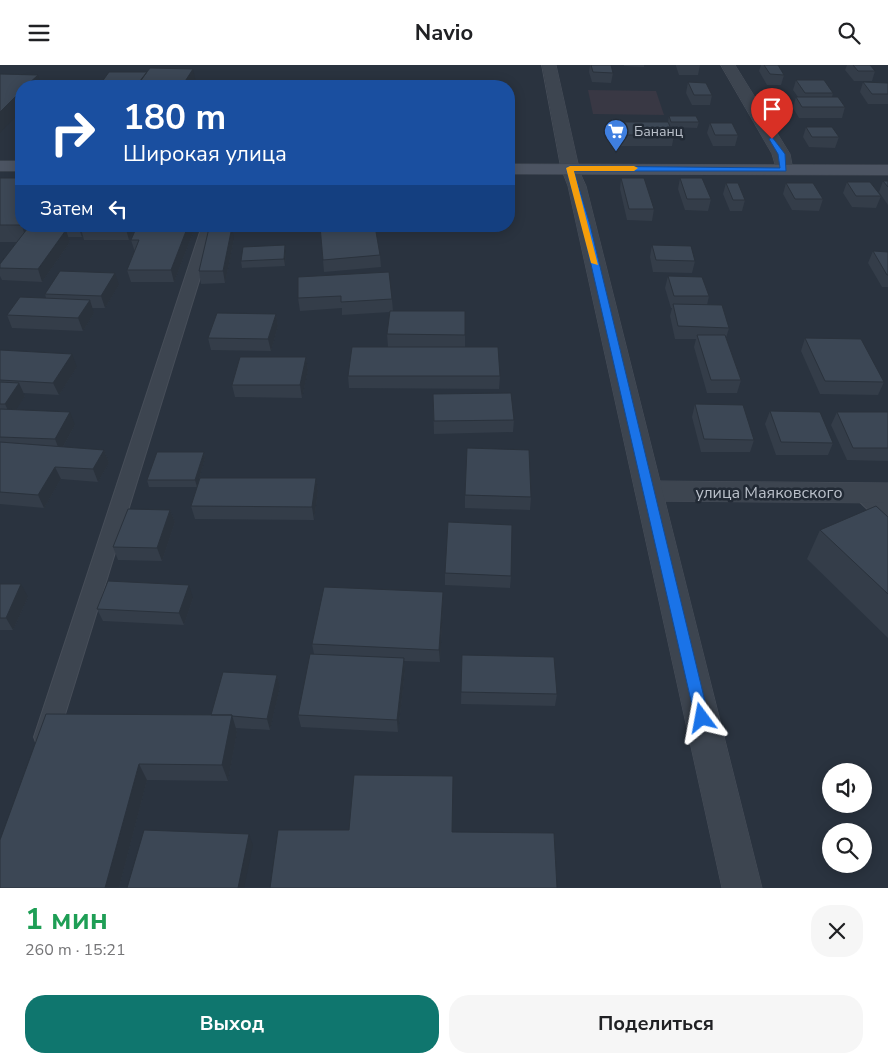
<!DOCTYPE html>
<html lang="ru">
<head>
<meta charset="utf-8">
<style>
  :root { --surface:#fff; --page:#f6f6f6; --text:#202124; --muted:#757577; --accent:#0f766e }
  body { margin:0; font-family:"Nunito Sans",sans-serif; background:var(--page); color:var(--text); height:100vh; display:flex; flex-direction:column; font-size:19px; white-space:nowrap }
  * { box-sizing:border-box; margin:0 }
  p { font-size:16px; color:var(--muted) }
  .icon { flex:none; width:28px; height:28px; fill:none; stroke:currentColor; stroke-width:2; stroke-linecap:round; stroke-linejoin:round }
  .map { position:relative; height:823px; overflow:hidden }
  .sheet { display:flex; flex-direction:column; background:var(--surface); flex:1 }
  .sheet>* { flex:none }
  .top-card { position:absolute; left:15px; top:15px; width:500px; height:152px; border-radius:20px; box-shadow:0 2px 12px #0003; background:#1a4fa0; color:#fff; overflow:hidden }
  .fabs { position:absolute; left:822px; top:698px; display:grid; gap:10px }
  .fabs a { display:grid; place-items:center; width:50px; height:50px; border-radius:50%; background:var(--surface); box-shadow:0 2px 12px #0003; font-size:25px }
  .pin { position:absolute; display:grid; place-items:center; width:42px; height:42px; color:#fff; margin:-51px -21px; border-radius:50% 50% 50% 0; rotate:-45deg; box-shadow:0 0 5px #0007 }
  .pin .icon { rotate:45deg }
  .me { position:absolute; width:55px; margin:-28px; rotate:347deg; stroke-linejoin:round; filter:drop-shadow(0 0 4px #0008) }
  .turn { display:flex; align-items:center; gap:18px; height:105px; padding:0 25px; font-size:22px }
  .turn .icon { width:65px; height:65px; stroke-width:2.5 }
  .turn b { display:block; font-size:35px; line-height:42px }
  .then { display:flex; align-items:center; height:48px; padding:0 25px; background:#0003; gap:10px; font-size:19px }
  .round { display:grid; place-items:center; flex:none; width:52px; height:52px; border-radius:20px; background:var(--page) }
  .headline { display:flex; align-items:center; justify-content:space-between; height:85px; padding:0 25px }
  h1 { font-size:30px; font-weight:700; line-height:38px; color:#1e9e55 }
  .button { display:flex; gap:10px; margin-top:auto; padding:10px 25px }
  .button a { flex:1; height:58px; border-radius:20px; background:var(--accent); color:#fff; font-size:20px; font-weight:700; line-height:58px; text-align:center }
  .button a+a { background:var(--page); color:var(--text) }
  header { display:flex; justify-content:space-between; align-items:center; height:65px; padding:0 25px; background:var(--surface); font-size:22px; font-weight:700 }
  .map>svg:first-child { display:block }
  .medical { fill:#393844 }
  .lines { fill:none; stroke-linecap:round; stroke-linejoin:round }
  .service-casing { stroke:#474e59; stroke-width:2 }
  .minor-casing { stroke:#474e59; stroke-width:1 }
  .tertiary-casing { stroke:#474e59; stroke-width:1 }
  .secondary-casing { stroke:#474e59; stroke-width:1 }
  .service { fill:#3d4550; fill-rule:evenodd }
  .minor { fill:#3d4550; fill-rule:evenodd }
  .tertiary { fill:#3d4550; fill-rule:evenodd }
  .secondary { fill:#4c5462; fill-rule:evenodd }
  .wall { fill:#343d49 }
  .shaded-wall { fill:#2a323c }
  .building { fill:#3c4755; stroke:#2a323c }
  .route { fill:#1a73e8; stroke:#114b97 }
  .slow { fill:#f59e0b }
  .labels { text-anchor:middle; stroke-width:5; stroke-linejoin:round; paint-order:stroke }
  .far-poi-label { font-size:14px; fill:#bac0ca; stroke:#222a35; text-anchor:start }
  .street-label { font-size:16px; fill:#bac0ca; stroke:#222a35 }
</style>
</head>
<body>
<header><svg class="icon" aria-label="menu" viewBox="0 0 24 24"><path d="M4 6h16M4 12h16M4 18h16"/></svg>Navio<svg class="icon" aria-label="search" viewBox="0 0 24 24"><circle cx="10" cy="10" r="6"/><path d="M15 15l6 6"/></svg></header>
<div class="map">
<svg width="888" height="823" viewBox="0 0 888 823">
  <rect width="100%" height="100%" fill="#2a333f"/>
  <path class="medical" d="M588,25L656,26L664,50L593,49Z"/>
  <g class="lines">
    <g class="service-casing">
      <path id="service" d="M202,161H216L58,672L55,680L46,683L37,680L34,672Z
        M863,421L870,423L888,438V456C876,453 860,439 853,428L856,423Z"/>
    </g>
    <g class="minor-casing">
      <path id="minor" d="M542,0H556L579,103L576,107H564L561,103Z
        M721,0H735L790,89L793,105L790,109H778L772,89Z
        M649,416L888,418V438L649,436L639,433L635,426L639,419Z"/>
    </g>
    <g class="tertiary-casing">
      <path id="tertiary" d="M570,98L576,99L586,121L762,823H722L568,121L561,103L564,99Z"/>
    </g>
    <g class="secondary-casing">
      <path id="secondary" d="M0,96H21V106H0Z
        M509,99L888,100V110L509,109Z"/>
    </g>
    <use href="#service" class="service"/>
    <use href="#minor" class="minor"/>
    <use href="#tertiary" class="tertiary"/>
    <use href="#secondary" class="secondary"/>
  </g>
  <path class="wall" d="M590,0H611L613,8L611,18L592,17L589,7Z
    M624,0H644V2L624,1Z
    M676,0H700L698,10H679L676,1Z
    M761,0H778L784,10L781,20H767L759,6Z
    M847,0H870L875,6L872,16H854L845,5Z
    M796,15L833,28L832,32L845,42L842,53H799L793,43L796,32H798L793,25Z
    M688,17L712,30L710,40H692L686,28Z
    M863,17L888,18V39H868L860,27Z
    M669,51L699,57L697,63L671,62L674,70L672,81H618L613,68L615,57H668Z
    M710,58L738,70L735,81H713L707,68Z
    M806,62L839,72L835,83L809,82L803,72Z
    M0,113H21V161H136L129,175H84L83,171L82,172H68L70,177L42,217L2,215L0,211V199L17,177H0Z
    M621,113L654,144L652,156L627,155L620,124Z
    M680,113L711,134L708,146L685,145L678,124Z
    M883,116H888V140L879,127Z
    M847,117L881,131L876,143L852,142L843,128Z
    M726,118L745,135L742,146H730L723,129Z
    M786,118L823,134L819,146L792,145L783,129Z
    M320,161L380,190L381,202L324,207Z
    M454,161H491V162L454,163Z
    M194,165L174,217H131L127,205L135,187L131,175Z
    M234,174L225,218L201,219L199,206Z
    M285,180L286,186L285,201L242,203L241,196Z
    M652,180L695,196L692,208L653,207L650,192Z
    M873,186L888,187V222H882L868,198Z
    M668,211L709,231L707,240L729,263L726,273L741,315L737,328H707L694,282L696,274H675L670,251L672,243H671L665,223Z
    M298,212L392,234L393,246H465V282H388L387,269L390,247L342,250V243L300,246L298,233Z
    M119,220L105,243H92L94,248L83,266L12,263L7,250L46,233L45,229Z
    M276,249L278,261L271,286L211,285L208,273Z
    M805,273L884,317L878,330L820,329L801,286Z
    M0,285L77,302L59,330L23,328L25,331L15,345L75,360L63,382L104,385L109,398L98,417L61,414L44,443L0,439Z
    M306,292L308,305L302,333L235,332L232,320Z
    M348,311H500L499,324L349,323Z
    M433,329L514,355L513,367L434,369Z
    M695,339L754,375L750,387H701L692,352Z
    M770,346L833,378L828,390H776L765,359Z
    M837,347H888V396L847,395L831,360Z
    M204,387L205,393L197,422H149L147,415Z
    M316,413L318,426L314,455L195,454L191,441Z
    M465,430L531,432L530,445L465,443Z
    M170,445L175,457L162,496L118,495L113,482Z
    M888,452V573L807,494L820,465Z
    M445,508L511,511L510,523L445,520Z
    M0,519L28,532L13,565H0Z
    M443,527V539L440,597L404,596L405,606L398,667L301,662L298,650L314,589L312,579Z
    M193,533L184,560L103,556L97,544Z
    M462,590L557,629L555,641L461,639Z
    M277,610L280,622L270,665L236,663L237,667L228,716L147,715L119,823H0V775Z"/>
  <path class="shaded-wall" d="M193,4L196,18L194,21H182Z
    M38,10L42,21H26Z
    M21,26V46L0,68V47Z
    M22,161H27L31,171L27,177Z
    M78,161H80L83,171L82,172Z
    M125,161H136L129,175Z
    M188,161H193L194,165L174,217L171,205Z
    M232,162L234,174L225,218L223,206Z
    M66,165L70,177L42,217L38,204Z
    M285,180L286,186L285,201L284,194Z
    M115,208L119,220L105,243L101,231Z
    M90,235L94,248L83,266L78,253Z
    M276,249L278,261L271,286L268,274Z
    M72,289L77,302L59,330L53,318Z
    M306,292L308,305L302,333L300,320Z
    M19,318L25,331L11,352L5,339Z
    M70,347L75,360L60,387L55,374Z
    M104,385L109,398L98,417L93,404Z
    M204,387L205,393L197,422L195,415Z
    M55,402L61,414L44,443L38,430Z
    M316,413L318,426L314,455L312,442Z
    M170,445L175,457L162,496L157,483Z
    M21,519L28,532L13,565L6,553Z
    M189,520L193,533L184,560L179,548Z
    M443,527V539L440,597L439,585Z
    M404,593L405,606L398,667L397,655Z
    M277,610L280,622L270,665L267,654Z
    M232,650L237,667L228,716L222,700Z
    M139,699L147,715L119,823H105Z
    M249,769L253,780L244,823H238Z"/>
  <path class="building" d="M591,0H611L613,8L593,7Z
    M764,0H778L784,10L770,9Z
    M853,0H870L875,6H858Z
    M150,3L193,4L182,21H136Z
    M109,7H147L137,21H99Z
    M0,9L38,10L26,21H21V26L0,47Z
    M796,15H824L833,28H805Z
    M235,17L270,18L268,21H232Z
    M688,17L706,18L712,30H694Z
    M863,17L888,18V29H872Z
    M389,18L390,21H365V19Z
    M441,19H472V21H441Z
    M796,32H838L845,42H802Z
    M669,51H696L699,57H671Z
    M615,57H668L674,70H619Z
    M710,58H732L738,70H715Z
    M806,62H832L839,72H812Z
    M0,113H21V160H0Z
    M621,113H644L654,144H629Z
    M680,113H702L711,134H687Z
    M883,116H888V122Z
    M847,117H870L881,131H856Z
    M726,118H738L745,135H733Z
    M786,118H813L823,134H795Z
    M137,161H188L171,205H127L139,175H131Z
    M320,161H375L380,190L323,195Z
    M232,162L223,206H199L209,163Z
    M27,164L66,165L38,204L0,203V199Z
    M285,180L284,194L241,196L243,182Z
    M652,180L691,181L695,196L656,195Z
    M873,186L888,187V210H887Z
    M60,206L115,208L101,231L45,229Z
    M389,207L392,234L341,237V231L298,233V212Z
    M668,211L702,212L709,231H674Z
    M20,232L90,235L78,253L7,250Z
    M673,239L722,240L729,263L678,261Z
    M390,246H465V270L387,269Z
    M217,248L276,249L268,274L208,273Z
    M697,270H725L741,315H711Z
    M805,273L861,274L884,317L825,316Z
    M352,282H498L500,311H348Z
    M0,285L72,289L53,318L0,315Z
    M240,292H306L300,320H232Z
    M0,317L19,318L5,339H0Z
    M511,328L514,355L434,356L433,329Z
    M695,339L743,340L754,375L704,374Z
    M0,344L70,347L55,374L0,372Z
    M770,346L820,347L833,378L781,377Z
    M837,347H888V383H853Z
    M0,377L104,385L93,404L55,402L38,430L0,427Z
    M467,383L529,385L531,432L465,430Z
    M157,387H204L195,415H147Z
    M200,413H316L312,442L191,441Z
    M876,441L888,452V529L820,465Z
    M128,444L170,445L157,483L113,482Z
    M448,457L512,460L511,511L445,508Z
    M108,516L189,520L179,548L97,544Z
    M0,519H21L6,553H0Z
    M324,522L443,527L439,585L312,579Z
    M310,589L404,593L397,655L298,650Z
    M462,590L554,592L557,629L461,627Z
    M223,607L277,610L267,654L232,651V650H211Z
    M46,649L232,650L222,700L139,699L105,823H0V775Z
    M354,710L453,711L452,767L554,768L557,823H270L278,765H349Z
    M144,765L249,769L238,823H127Z"/>
  <path class="route" d="M772,72L785,89L786,106H574L590,160L709,653L707,657L702,659L697,657L695,653L582,160L566,103L570,101L780,103L778,89L769,74Z"/>
  <path class="slow" d="M570,101H634L638,103L634,106H574L598,200L591,198L566,103Z"/>
  <defs>
    <g id="supermarket-pin" transform="scale(1.25)"><path d="M0 17L-7.5 6A9.5 9.5 0 1 1 7.5 6Z" fill="#3f7fe0" stroke="#222a35"/><path d="M-6-5.5h2.5l.6 2H6L4.5 2H-2.5L-4.4-4H-6ZM-1.5 3.2a1.3 1.3 0 1 0 .1 0ZM3 3.2a1.3 1.3 0 1 0 .1 0Z" fill="#fff"/></g>
  </defs>
  <g fill-rule="evenodd">
    <use href="#supermarket-pin" x="616" y="66"/>
  </g>
  <g class="labels">
    <g class="far-poi-label">
      <text x="634" y="71">Бананц</text>
    </g>
    <g class="street-label">
      <text x="769" y="433">улица Маяковского</text>
    </g>
  </g>
</svg>
<div class="fabs">
<a><svg class="icon" aria-label="sound" viewBox="0 0 24 24"><path d="M4 9h4l5-4v14l-5-4H4zM17 9q2 3 0 6"/></svg></a>
<a><svg class="icon" aria-label="search" viewBox="0 0 24 24"><circle cx="10" cy="10" r="6"/><path d="M15 15l6 6"/></svg></a>
</div>
<div class="pin" style="left:772px;top:74px;background:#d93025"><svg class="icon" aria-label="arrive" viewBox="0 0 24 24"><path d="M6 21V4h12l-3 4 3 4H6"/></svg></div>
<svg class="me" style="left:702px;top:653px" viewBox="-20 -20 40 40"><path d="M0-17L14 15 0 8-14 15z" fill="#1a73e8" stroke="#fff" stroke-width="4"/></svg>
<div class="top-card">
<div class="turn"><svg class="icon" aria-label="right" viewBox="0 0 24 24"><path d="M7 20v-9h11M14 6l5 5-5 5"/></svg><div><b>180 m</b>Широкая улица</div></div>
<div class="then">Затем<svg class="icon" aria-label="left" viewBox="0 0 24 24"><path d="M17 20v-9H6M10 6l-5 5 5 5"/></svg></div>
</div>
</div>
<section class="sheet">
<div class="headline"><div><h1>1 мин</h1><p>260 m · 15:21</p></div><a class="round"><svg class="icon" aria-label="close" viewBox="0 0 24 24"><path d="M6 6l12 12M18 6L6 18"/></svg></a></div>
<div class="button"><a>Выход</a><a>Поделиться</a></div>
</section>
</body>
</html>
